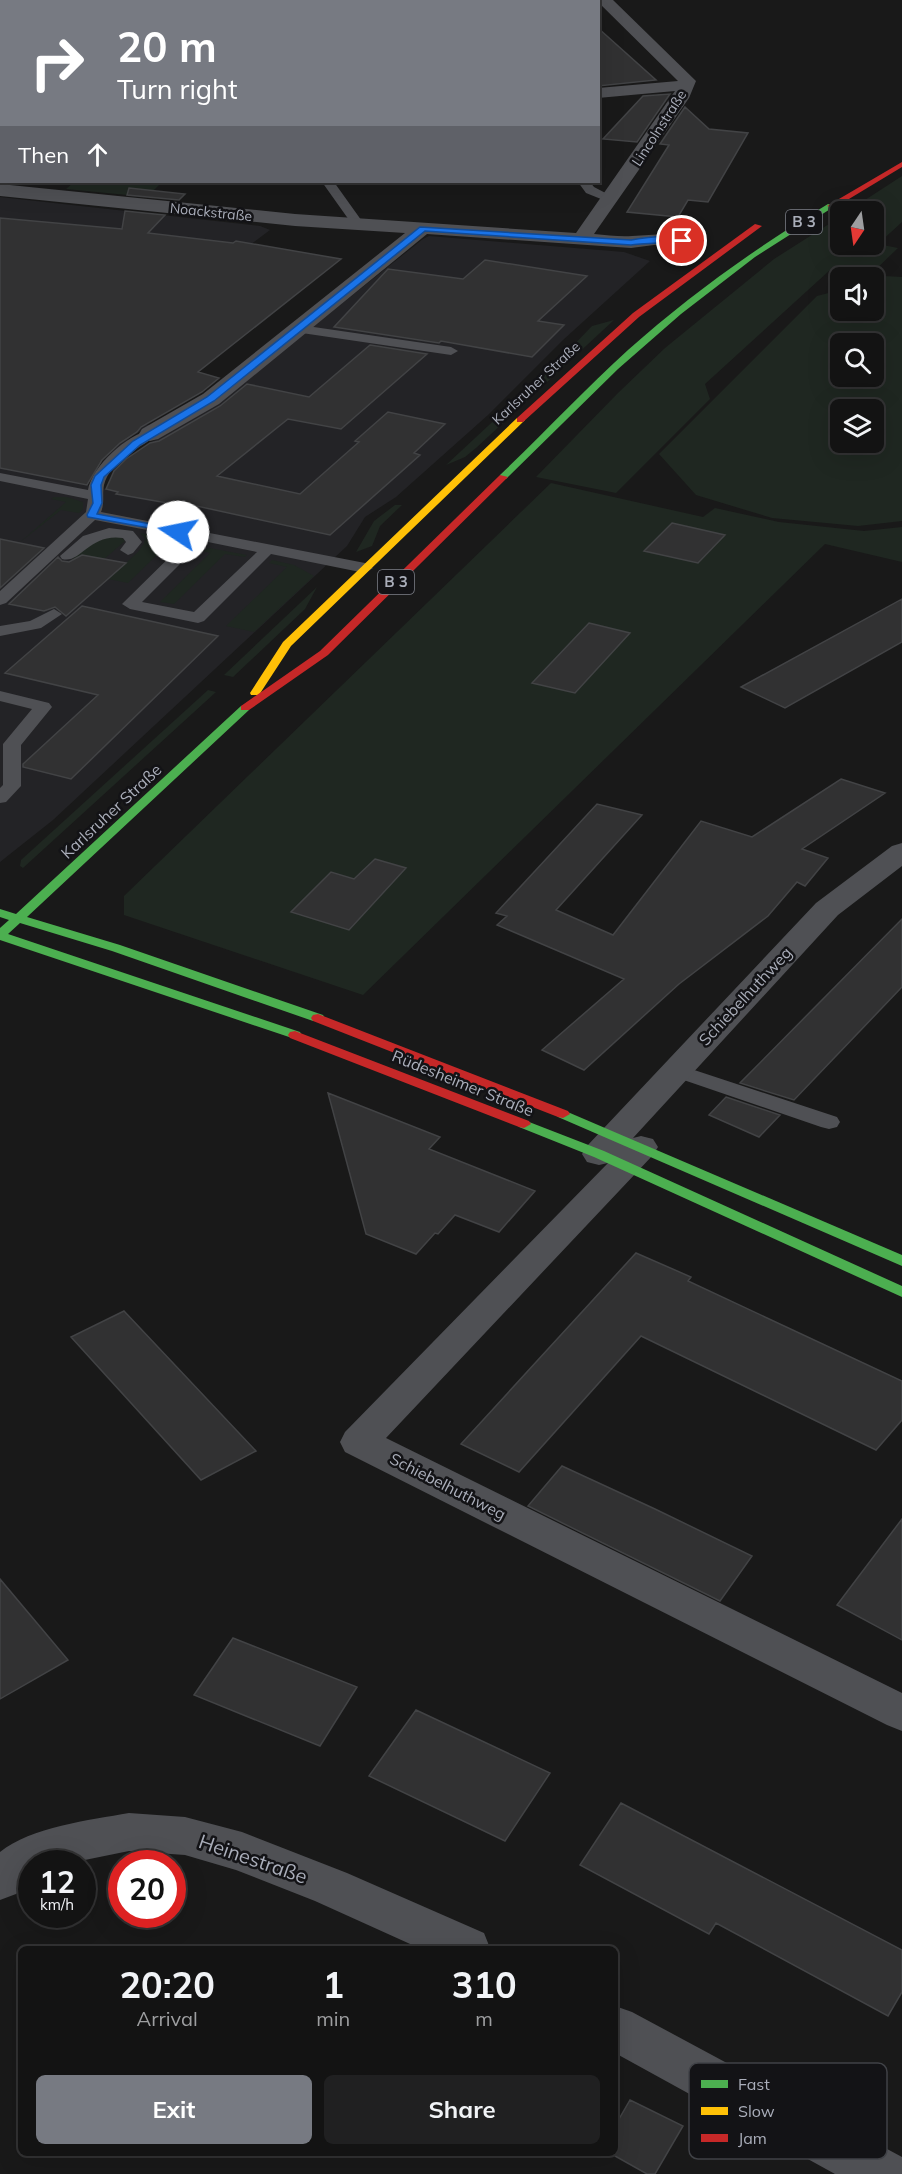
<!DOCTYPE html>
<html lang="en">
<head>
<meta charset="utf-8">
<style>
  :root { --surface:#131313; --page:#202021; --text:#f1f3f6; --muted:#9d9ea0; --line:#323233; --accent:#777a82 }
  body { margin:0; font-family:Mulish,sans-serif; background:var(--page); color:var(--text); height:100vh; display:flex; flex-direction:column; font-size:22px; white-space:nowrap }
  * { box-sizing:border-box; margin:0 }
  p { font-size:20px; color:var(--muted) }
  .icon { flex:none; width:33px; height:33px; fill:none; stroke:currentColor; stroke-width:2; stroke-linecap:round; stroke-linejoin:round }
  .map { position:relative; flex:1; overflow:hidden }
  .side { position:absolute; left:18px; top:1946px; width:600px; height:210px; display:flex; flex-direction:column; background:var(--surface); border-radius:9px; box-shadow:0 6px 24px #0002,0 0 0 2px var(--line) }
  .side>* { flex:none }
  .hud { position:absolute; left:0px; top:0px; width:600px; height:183px; box-shadow:0 6px 24px #0002,0 0 0 2px var(--line); background:#777a82; color:#fff; overflow:hidden }
  .needle { width:39px; rotate:193deg }
  .tools { position:absolute; left:830px; top:201px; display:grid; gap:12px }
  .tools a { display:grid; place-items:center; width:54px; height:54px; border-radius:9px; background:var(--surface); box-shadow:0 6px 24px #0002,0 0 0 2px var(--line); font-size:30px }
  .speed { position:absolute; left:18px; top:1850px; display:flex; gap:12px; font-size:30px; font-weight:700; text-align:center }
  .speed>* { display:grid; place-content:center; width:78px; height:78px; border-radius:50%; background:var(--surface); box-shadow:0 6px 24px #0002,0 0 0 2px var(--line); line-height:1 }
  .speed small { font-size:15px; font-weight:400 }
  .speed .limit { border:9px solid #d22; background:#fff; color:#111 }
  .pin { position:absolute; display:grid; place-items:center; width:51px; height:51px; color:#fff; margin:-26px; border:3px solid #fff; border-radius:50%; box-shadow:0 2px 6px #0007 }
  .me { position:absolute; width:66px; margin:-33px; rotate:281deg; stroke-linejoin:round; filter:drop-shadow(0 0 4px #0008) }
  .turn { display:flex; align-items:center; gap:21px; height:126px; padding:0 18px; font-size:27px }
  .turn .icon { width:78px; height:78px; stroke-width:2.5 }
  .turn b { display:block; font-size:42px; line-height:51px }
  .then { display:flex; align-items:center; height:57px; padding:0 18px; background:#0003; gap:12px; font-size:22px }
  .eta { display:flex; justify-content:space-evenly; align-items:center; height:102px; text-align:center }
  .eta b { font-size:36px; font-weight:700; line-height:42px }
  .button { display:flex; gap:12px; margin-top:auto; padding:12px 18px }
  .button a { flex:1; height:69px; border-radius:9px; background:var(--accent); color:#fff; font-size:24px; font-weight:700; line-height:69px; text-align:center }
  .button a+a { background:var(--page); color:var(--text) }
  .map>svg:first-child { display:block }
  .built { fill:#232326 }
  .green { fill:#1f2721; fill-rule:evenodd }
  .building { fill:#313132; stroke:#424345; stroke-width:1.5 }
  .lines { fill:none; stroke-linecap:round; stroke-linejoin:round }
  .lane { fill:#4f5054; fill-rule:evenodd }
  .street { fill:#4f5054; fill-rule:evenodd }
  .fast { fill:#4caf50; fill-rule:evenodd }
  .slow { fill:#ffc107; fill-rule:evenodd }
  .jam { fill:#c62828; fill-rule:evenodd }
  .route { fill:#1a73e8; stroke:#114b97; stroke-width:1.5 }
  .labels { text-anchor:middle; stroke-width:5; stroke-linejoin:round; paint-order:stroke }
  .far-street-label { font-size:14px; fill:#aaaeba; stroke:#131316 }
  .shield { fill:#131316; stroke:#7d8089; stroke-width:1.5 }
  .shield-label { font-size:15px; font-weight:bold; fill:#aaaeba }
  .street-label { font-size:16px; fill:#aaaeba; stroke:#131316 }
  .near-street-label { font-size:20px; fill:#aaaeba; stroke:#131316 }
  .key { fill:#131316; stroke:#404247; stroke-width:1.5 }
  .key-label { font-size:16px; fill:#aaaeba }
</style>
</head>
<body>
<div class="map">
<svg width="902" height="2174" viewBox="0 0 902 2174">
  <rect width="100%" height="100%" fill="#191919"/>
  <path class="built" d="M0,197L260,226L270,230L71,378L20,402L150,425L131,437L77,483L106,489L149,444L262,367L423,239L429,236L624,252L650,261L563,340L488,415L396,497L365,517L347,546L53,820L0,862Z"/>
  <path class="green" d="M277,0H532L276,1Z
    M902,176V222L878,244L898,248L871,274L830,270L705,384L710,399L616,493L536,477L618,393L665,348L774,259L840,217V244H873V212L848,211Z
    M74,182H162L147,197L66,189Z
    M884,276L902,277V521L858,526L772,518L696,495L659,454L817,296L840,290V310H873V279ZM840,344H873V376H840ZM840,410H873V442H840Z
    M614,320L476,448L465,457L446,465L563,356L592,326Z
    M551,483L703,517L715,508L779,522L864,531L902,527V562L825,544L363,995L124,915V896Z
    M54,497H67L83,502V509L79,513L61,510L19,543L66,502L51,499Z
    M395,505H402L380,526L372,546L356,552L374,521Z
    M140,533L157,536L162,541L161,551L128,583L108,579L138,552L144,543L145,538Z
    M120,536L125,541L94,568L68,563L94,539Z
    M209,548L247,555L245,557L225,554L174,604L160,602L210,553L203,551Z
    M272,560L294,565L314,576L254,632L226,626L287,567L269,563Z
    M317,587L305,609L233,677L224,675Z
    M208,690L216,692L23,868L20,866L21,860Z"/>
  <path class="building" d="M598,28L656,80L598,86Z
    M670,94L637,142L603,139L643,96Z
    M685,107L709,129L748,133L708,202L688,200L678,217L627,212L669,145L660,144Z
    M129,188L185,194L179,200L127,195Z
    M125,211L165,215L148,233L233,243L236,241L341,259L198,372L219,378L202,392L141,427L137,432L120,443L102,460L87,485L0,468V218L122,229Z
    M485,260L587,276L538,321L564,325L532,357L441,341L439,343L334,327L388,269L463,279Z
    M370,345L427,354L341,429L288,419L217,476L300,494L359,442L355,441L388,412L445,424L414,453L420,455L330,535L192,505L190,507L116,494L118,492L106,489L114,471L126,459L150,443L159,441L220,406L247,384L309,397Z
    M672,523L725,535L698,563L644,551Z
    M0,539L44,548L0,588Z
    M82,555L126,563L66,616L55,607L44,611L9,604L58,557L62,561L69,562Z
    M902,599V642L785,708L741,687Z
    M82,606L218,636L71,779L23,767V764L98,695L5,673Z
    M589,623L630,633L575,693L532,683Z
    M841,779L885,793L802,849L828,858L805,886L797,882L768,916L679,984L584,1070L542,1050L624,979L497,925L507,916L496,913L597,804L642,815L556,910L613,935L701,821L752,837Z
    M375,859L406,868L349,930L291,912L331,872L354,879Z
    M902,919V987L794,1100L740,1083Z
    M328,1093L440,1137L429,1149L535,1191L499,1232L455,1215L438,1234L435,1233L416,1254L366,1234Z
    M726,1097L780,1115L759,1137L709,1115Z
    M636,1253L691,1277L688,1281L902,1381V1420L876,1450L641,1336L519,1472L461,1444Z
    M124,1311L256,1451L201,1480L71,1337Z
    M562,1466L655,1509L752,1556L720,1601L528,1506Z
    M902,1519V1640L837,1605Z
    M0,1579L68,1660L0,1699Z
    M233,1638L357,1687L320,1746L194,1695Z
    M416,1710L550,1773L505,1841L369,1776Z
    M621,1803L902,1950V1992L888,2016L716,1923L709,1934L580,1865Z
    M630,2100L683,2126L655,2174H647L615,2156V2126Z"/>
  <g class="lines">
    <path class="lane" d="M322,182H334L364,224L362,227H354Z
      M578,182H590L594,187L617,199L611,203L586,193Z
      M300,325L451,347L458,351L451,355L295,332L293,329L295,326Z
      M150,430L157,434L155,437C137,449 110,462 104,485C102,495 105,502 101,512L365,563L373,568L365,573L271,554L204,621L198,623L130,609L122,604L189,538L95,520L6,603L0,605V591L86,512L88,499L0,481V473L88,490C92,466 127,435 150,430ZM203,541L257,552L194,612L142,602Z
      M109,528L133,531L142,542L133,553L128,555L120,550L126,542L123,538C89,533 81,564 62,559L60,556L83,536Z
      M54,609L62,614L41,628L0,636V626L30,621Z
      M0,691L49,703L52,707L21,745V786L6,802L0,803V788L3,785V744L32,709L0,701Z
      M676,1064L837,1117L840,1122L837,1127L829,1129L821,1127L669,1075L666,1070L669,1065Z"/>
    <path class="street" d="M596,0H613L696,81L689,98L594,234C607,235 620,237 632,236C652,235 670,232 689,237L692,241L689,245H654L631,248L427,234L219,404L158,439L150,441L142,439L139,434L142,429L203,394L405,233L295,226L0,196V184L295,214L576,233L675,91L598,98V88L678,81Z
      M902,843V866L838,915L633,1138L641,1136L653,1139L658,1147L653,1155L386,1438L902,1693V1731L887,1725L345,1452L340,1442L345,1432L608,1163L599,1165L587,1162L582,1154L587,1146L816,903L892,846Z
      M129,1813L185,1817L242,1832L347,1873L484,1933L490,1948H419L315,1901L236,1870L185,1855L129,1851L70,1863H32V1881L16,1894L0,1900V1852C31,1827 90,1820 129,1813Z
      M615,2006L632,2012L902,2157V2174H835L615,2053Z"/>
    <path class="fast" d="M828,204L835,206L755,257L681,314L618,369L506,479H500V475C543,434 584,390 628,350C690,295 757,247 828,204Z
      M245,705L249,706V710L27,917L120,945L323,1015L325,1018L323,1021H313L112,951L20,923L8,934L300,1032L302,1035L300,1038L295,1039L0,940V928L9,920L0,917V909L16,914L241,706Z
      M563,1110L902,1255V1266L558,1117L556,1114Z
      M524,1120L604,1151L902,1286V1297L594,1157L519,1127L517,1124Z"/>
    <path class="slow" d="M517,418L525,420L291,646L259,695H251L250,693L283,642Z"/>
    <path class="jam" d="M902,162V167L834,208L827,206Z
      M755,224L762,226L639,317L523,422H517V418L633,313Z
      M500,475L508,477L328,655L249,710H241V706L320,651Z
      M318,1014L568,1111L570,1114L563,1118L558,1117L313,1021L311,1018L313,1015Z
      M295,1031L529,1121L531,1124L524,1128L519,1127L290,1038L288,1035L290,1032Z"/>
  </g>
  <path class="route" d="M420,227L631,240C647,237 672,233 686,241C681,243 642,243 631,245L425,231L214,401L140,445L104,477L101,485L102,503L97,514L178,529L183,532L182,534L88,517L87,515L93,503L91,485L95,476L133,441L207,397Z"/>
  <g class="labels">
    <g class="far-street-label">
      <text transform="translate(659 128) rotate(-57)" y="5">Lincolnstraße</text>
      <text transform="translate(211 212) rotate(6)" y="5">Noackstraße</text>
      <text transform="translate(536 383) rotate(-43)" y="5">Karlsruher Straße</text>
    </g>
    <g class="shield">
      <rect x="786" y="210" width="36" height="24" rx="4.5"/>
      <rect x="378" y="570" width="36" height="24" rx="4.5"/>
    </g>
    <g class="shield-label">
      <text x="804" y="227">B 3</text>
      <text x="396" y="587">B 3</text>
    </g>
    <g class="street-label">
      <text transform="translate(111 811) rotate(-43)" y="6">Karlsruher Straße</text>
      <text transform="translate(745 996) rotate(-47)" y="6">Schiebelhuthweg</text>
      <text transform="translate(463 1083) rotate(22)" y="6">Rüdesheimer Straße</text>
      <text transform="translate(448 1486) rotate(27)" y="6">Schiebelhuthweg</text>
    </g>
    <g class="near-street-label">
      <text transform="translate(253 1859) rotate(19)" y="7">Heinestraße</text>
    </g>
  </g>
  <rect x="689" y="2063" width="198" height="96" rx="9" class="key"/>
  <rect x="701" y="2080" width="27" height="8" fill="#4caf50"/>
  <rect x="701" y="2107" width="27" height="8" fill="#ffc107"/>
  <rect x="701" y="2134" width="27" height="8" fill="#c62828"/>
  <g class="key-label">
    <text x="738" y="2090">Fast</text>
    <text x="738" y="2117">Slow</text>
    <text x="738" y="2144">Jam</text>
  </g>
</svg>
<div class="tools">
<a><svg class="needle" viewBox="-14 -14 28 28"><path d="M0-13l5 13h-10z" fill="#e53935"/><path d="M0 13l5-13h-10z" fill="#9d9ea0"/></svg></a>
<a><svg class="icon" aria-label="sound" viewBox="0 0 24 24"><path d="M4 9h4l5-4v14l-5-4H4zM17 9q2 3 0 6"/></svg></a>
<a><svg class="icon" aria-label="search" viewBox="0 0 24 24"><circle cx="10" cy="10" r="6"/><path d="M15 15l6 6"/></svg></a>
<a><svg class="icon" aria-label="layers" viewBox="0 0 24 24"><path d="M12 4l9 5-9 5-9-5zM3 14l9 5 9-5"/></svg></a>
</div>
<div class="speed"><div>12<small>km/h</small></div><div class="limit">20</div></div>
<div class="pin" style="left:682px;top:241px;background:#d93025"><svg class="icon" aria-label="arrive" viewBox="0 0 24 24"><path d="M6 21V4h12l-3 4 3 4H6"/></svg></div>
<svg class="me" style="left:178px;top:532px" viewBox="-20 -20 40 40"><circle r="19" fill="#fff"/><path d="M0-13L10 11 0 6-10 11z" fill="#1a73e8"/></svg>
<div class="hud">
<div class="turn"><svg class="icon" aria-label="right" viewBox="0 0 24 24"><path d="M7 20v-9h11M14 6l5 5-5 5"/></svg><div><b>20 m</b>Turn right</div></div>
<div class="then">Then<svg class="icon" aria-label="ahead" viewBox="0 0 24 24"><path d="M12 20V5M6 11l6-6 6 6"/></svg></div>
</div>
<section class="side">
<div class="eta">
<div><b>20:20</b><p>Arrival</p></div>
<div><b>1</b><p>min</p></div>
<div><b>310</b><p>m</p></div>
</div>
<div class="button"><a>Exit</a><a>Share</a></div>
</section>
</div>
</body>
</html>
